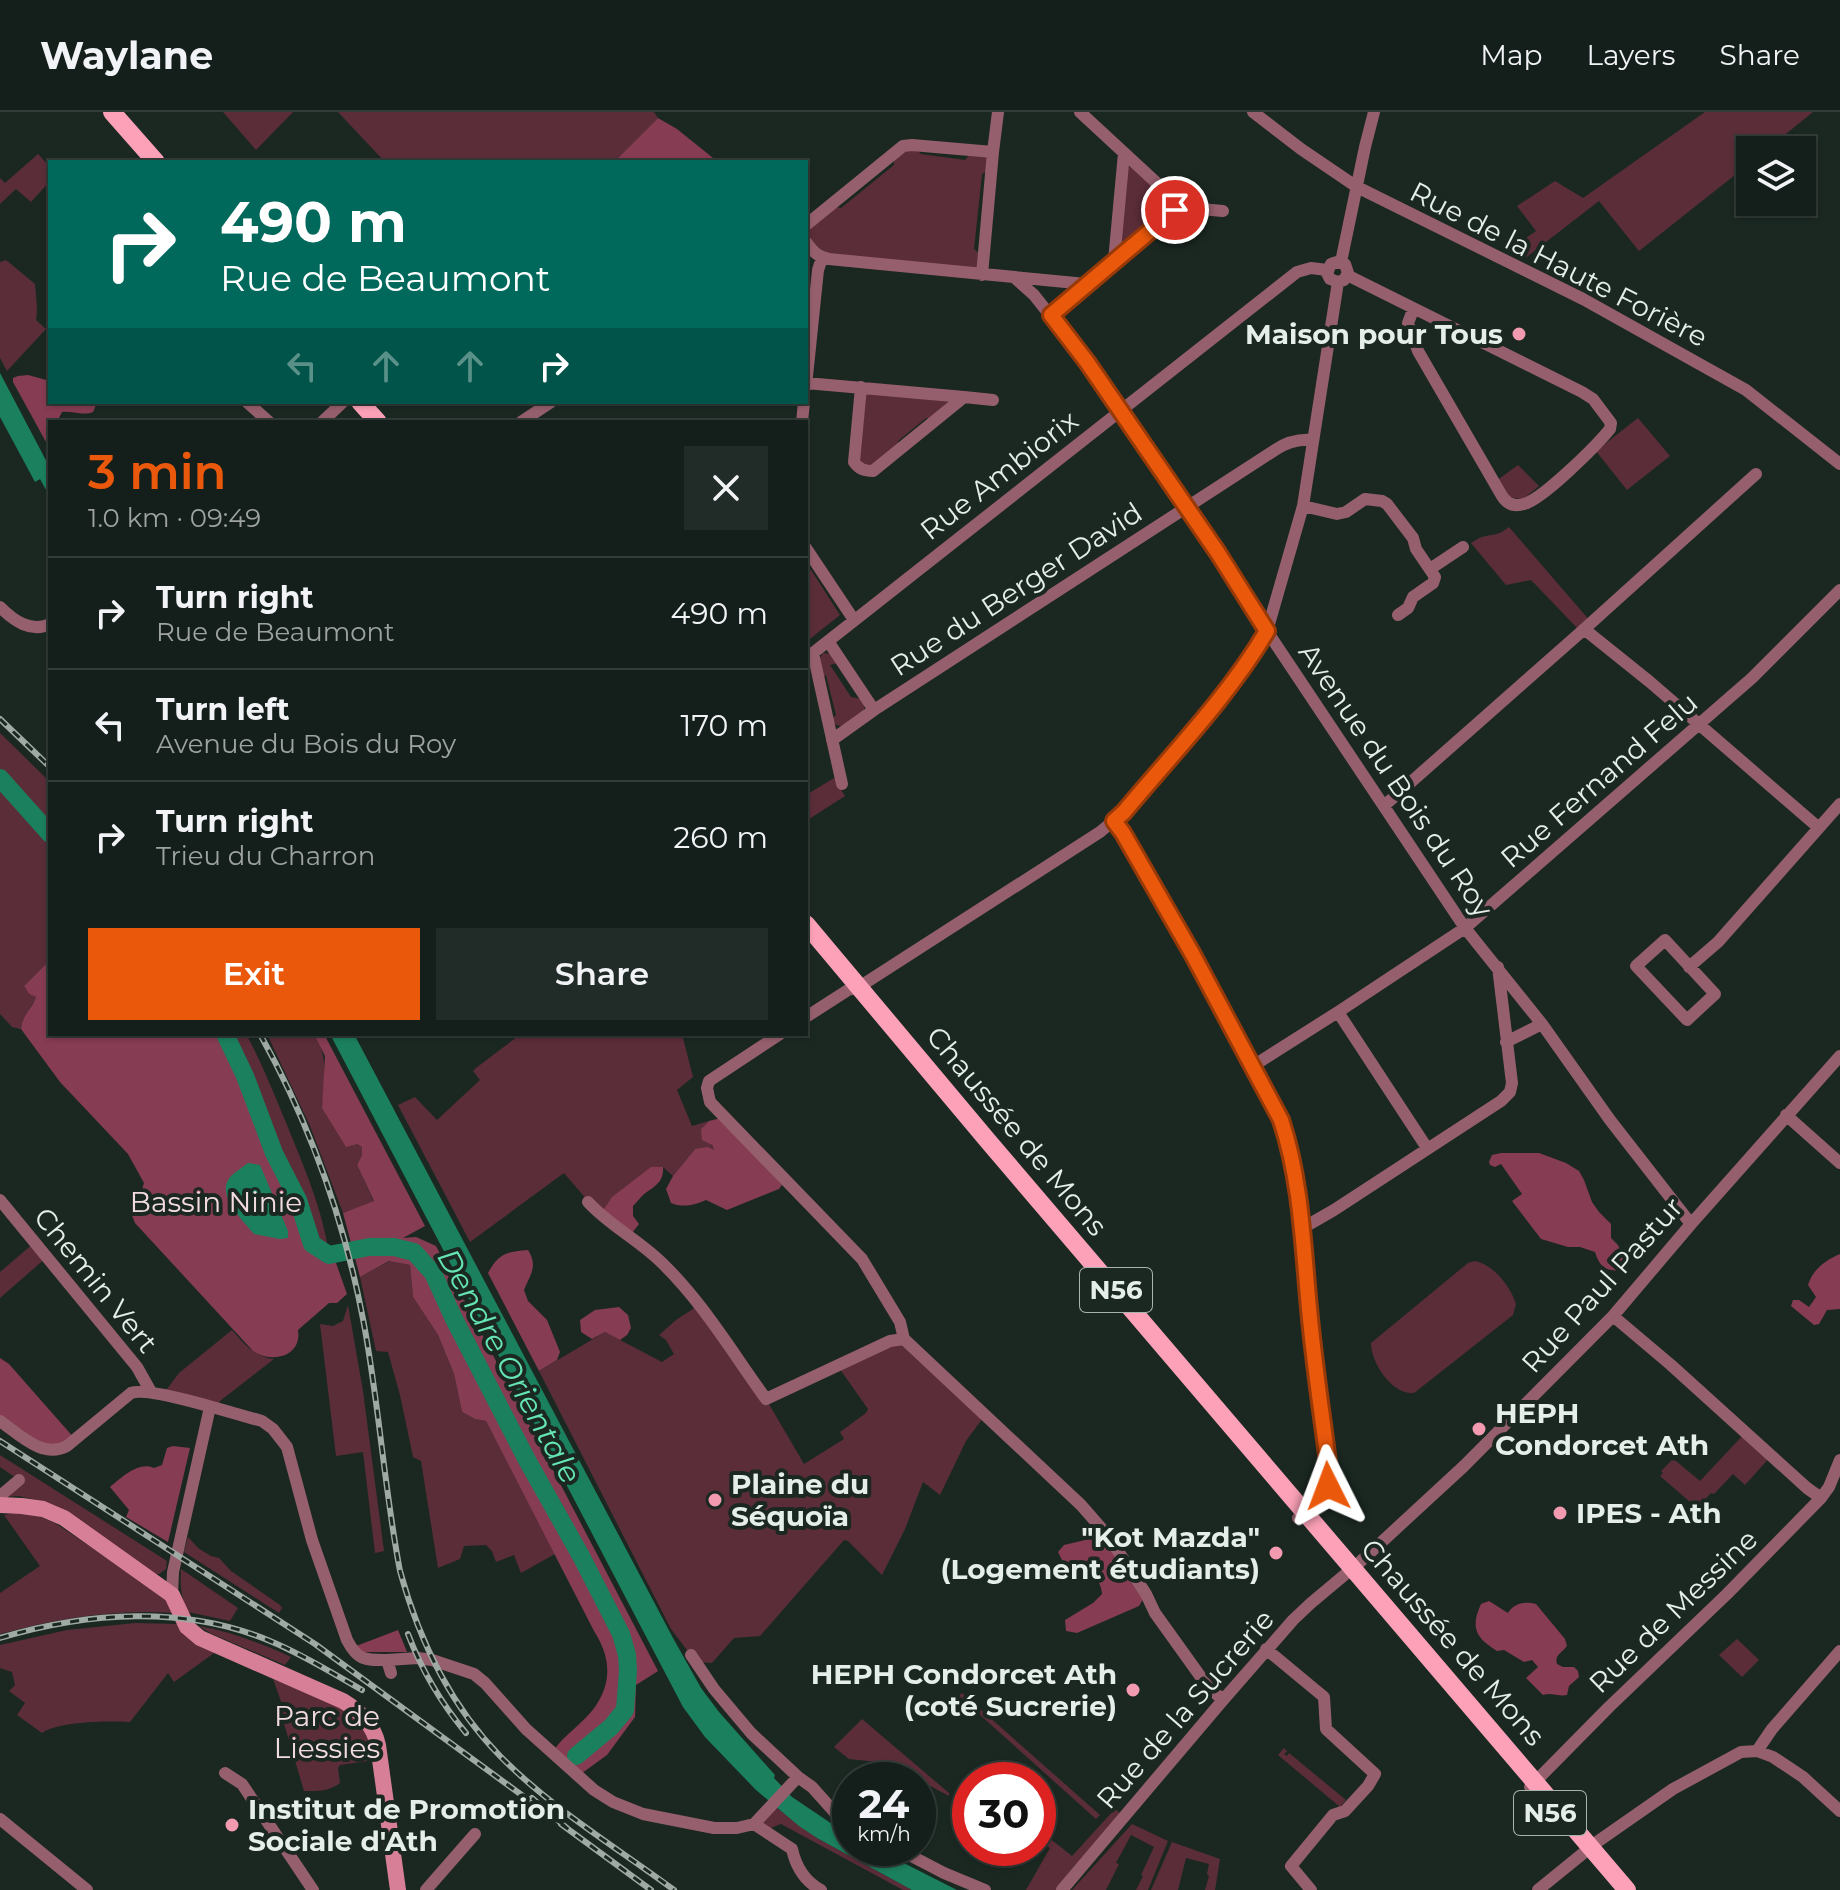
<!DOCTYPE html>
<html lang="en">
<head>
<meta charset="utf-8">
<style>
  :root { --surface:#141e1a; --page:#212b27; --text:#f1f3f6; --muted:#9da2a2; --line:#333c39; --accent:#ea580c }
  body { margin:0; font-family:Montserrat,sans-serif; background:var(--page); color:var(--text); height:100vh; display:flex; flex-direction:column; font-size:30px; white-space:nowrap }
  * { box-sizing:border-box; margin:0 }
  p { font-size:26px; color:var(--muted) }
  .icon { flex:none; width:44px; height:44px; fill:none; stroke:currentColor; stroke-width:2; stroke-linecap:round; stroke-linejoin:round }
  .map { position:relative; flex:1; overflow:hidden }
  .drawer { position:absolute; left:48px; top:308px; width:760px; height:616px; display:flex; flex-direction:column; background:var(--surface); border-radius:0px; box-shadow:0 2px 6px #0004,0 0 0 2px var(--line) }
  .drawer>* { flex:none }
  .banner { position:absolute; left:48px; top:48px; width:760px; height:244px; border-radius:0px; box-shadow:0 2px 6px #0004,0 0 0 2px var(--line); background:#00695c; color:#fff; overflow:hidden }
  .tools { position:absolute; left:1736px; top:24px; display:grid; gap:16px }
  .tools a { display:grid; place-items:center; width:80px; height:80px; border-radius:0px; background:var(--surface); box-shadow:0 2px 6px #0004,0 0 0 2px var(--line); font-size:40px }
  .speed { position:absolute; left:832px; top:1650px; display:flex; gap:16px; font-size:40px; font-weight:700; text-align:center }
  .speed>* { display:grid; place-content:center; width:104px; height:104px; border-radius:50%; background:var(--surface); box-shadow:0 2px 6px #0004,0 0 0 2px var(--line); line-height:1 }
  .speed small { font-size:20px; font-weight:400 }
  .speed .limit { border:12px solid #d22; background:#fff; color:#111 }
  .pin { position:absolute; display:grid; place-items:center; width:68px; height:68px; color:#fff; margin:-34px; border:4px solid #fff; border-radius:50%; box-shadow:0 2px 8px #0007 }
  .me { position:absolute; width:88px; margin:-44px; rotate:357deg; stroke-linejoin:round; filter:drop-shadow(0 0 6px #0008) }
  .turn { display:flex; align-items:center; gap:28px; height:168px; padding:0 40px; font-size:36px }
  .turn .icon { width:104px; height:104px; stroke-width:2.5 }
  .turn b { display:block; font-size:56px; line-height:68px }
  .lanes { display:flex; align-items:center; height:76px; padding:0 40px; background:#0003; justify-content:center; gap:40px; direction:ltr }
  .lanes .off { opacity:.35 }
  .round { display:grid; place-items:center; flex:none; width:84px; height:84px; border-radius:0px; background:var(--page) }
  .head { display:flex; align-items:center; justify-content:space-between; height:136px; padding:0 40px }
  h1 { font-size:48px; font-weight:600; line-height:60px; color:var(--accent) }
  .button { display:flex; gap:16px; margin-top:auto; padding:16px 40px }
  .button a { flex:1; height:92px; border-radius:0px; background:var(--accent); color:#fff; font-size:32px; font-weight:600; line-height:92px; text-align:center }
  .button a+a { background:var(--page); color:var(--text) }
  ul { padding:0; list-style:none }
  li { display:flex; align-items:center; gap:24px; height:112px; padding:0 40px; border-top:2px solid var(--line) }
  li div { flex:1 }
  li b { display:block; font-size:30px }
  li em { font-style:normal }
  header { display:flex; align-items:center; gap:48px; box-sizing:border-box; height:112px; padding:0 40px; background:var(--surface); border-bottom:2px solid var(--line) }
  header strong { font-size:38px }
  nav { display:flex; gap:44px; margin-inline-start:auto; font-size:28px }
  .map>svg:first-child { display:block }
  .green { fill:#5b2d39 }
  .forest { fill:#863c52 }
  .water { fill:#1b805e }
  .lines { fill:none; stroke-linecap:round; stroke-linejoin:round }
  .river { stroke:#1b805e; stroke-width:18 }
  .street { stroke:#965f6d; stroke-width:12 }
  .secondary { stroke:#d77f96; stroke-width:16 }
  .primary { stroke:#fca1b7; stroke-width:18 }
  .rail-casing { stroke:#a0aaa5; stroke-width:6 }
  .rail { stroke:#1b2822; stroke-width:3; stroke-dasharray:9; stroke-linecap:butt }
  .route-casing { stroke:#983908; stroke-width:20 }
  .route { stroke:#ea580c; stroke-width:14 }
  .poi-dot { fill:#f29ab0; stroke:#1b2822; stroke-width:3 }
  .labels { text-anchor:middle; stroke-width:8; stroke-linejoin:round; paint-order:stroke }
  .shield { fill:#1b2822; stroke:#a8b3ad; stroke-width:2 }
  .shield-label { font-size:26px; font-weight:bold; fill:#e5eee9 }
  .street-label { font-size:28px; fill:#e5eee9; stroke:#1b2822 }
  .poi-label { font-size:28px; font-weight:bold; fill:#e5eee9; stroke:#1b2822; text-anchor:start }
  .park-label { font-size:28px; fill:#f2dbdf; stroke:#1b2822 }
  .water-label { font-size:30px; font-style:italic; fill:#66e5b4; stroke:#1b2822 }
</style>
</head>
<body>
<header>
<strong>Waylane</strong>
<nav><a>Map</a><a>Layers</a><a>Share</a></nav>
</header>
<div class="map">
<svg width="1840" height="1778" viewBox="0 0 1840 1778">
  <rect width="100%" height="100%" fill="#1b2822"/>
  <path class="green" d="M223,0H293L256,38Z
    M338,0H654L658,6L614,50H385Z
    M1705,0H1813L1766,38H1750V51L1639,139L1599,89L1524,147L1507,139L1536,119L1517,94L1555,69L1583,86Z
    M912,33L921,42L965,48L973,38L993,40L991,58L982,62L974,137L983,145L982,163L822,146L806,130V113L829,94L841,96L894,53V41Z
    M38,42L50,55V69L31,90L16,77L0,92V66L5,71Z
    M1133,54L1177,95L1128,135L1121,133L1126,55Z
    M6,148L35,172C36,185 38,196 36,208L46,217L7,259L0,246V150Z
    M861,275L947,287L948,292L935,308L926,306L898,329V339L873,359L858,356Z
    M1638,306L1670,344L1627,378L1596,339Z
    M1518,353L1539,374L1523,387L1509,385L1496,369Z
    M1509,415L1591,510L1581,520L1531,468L1506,473L1471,431C1475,429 1478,426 1482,425C1493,422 1500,423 1509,415Z
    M811,458L840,503L806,530V461Z
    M823,541L832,542L838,551L830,553L851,585L862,587L865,591L864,598C855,605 839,624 832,607L836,603L826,563L823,566L820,546Z
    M0,621L50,670V848L24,874L29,882L36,885C31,898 23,902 21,917L12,915L0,902Z
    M834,666L845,684L806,709V683Z
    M225,922H246C262,951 274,982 287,1013C304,1055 323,1098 329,1143L312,1132L298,1088L274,1041L245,964Z
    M267,922H314C329,944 324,970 322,996L357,1032L362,1035V1043L357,1053L374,1090L343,1101L310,1014Z
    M521,922H682L693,965L677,978L692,1014L709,1009L701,1017L715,1039L695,1037L673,1064L663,1055H651L600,1103L564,1061L470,1130L398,993L415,985L437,1008L480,968L473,959L476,956Z
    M34,1131L47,1145L0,1186V1160Z
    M390,1149L410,1153L413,1185L438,1223L454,1262L462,1300L475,1307L486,1309L555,1442L521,1461L514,1443L496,1450L492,1439L486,1433L464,1434L460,1447L438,1456L421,1349L413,1345L400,1283L388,1240L376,1239L360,1165Z
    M1475,1149C1494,1153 1510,1174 1516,1192L1513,1203L1414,1281C1392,1283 1371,1251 1371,1231L1468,1151Z
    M348,1193L363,1279L384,1439L375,1441L363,1340L336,1344L320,1212L333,1214L343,1209Z
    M699,1193L766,1287L804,1352L844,1327L840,1320L866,1301L868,1297L837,1253L897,1227L985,1303L966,1329L940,1383L923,1370L905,1417L882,1463L848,1429L844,1428L760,1524L734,1526L712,1551L696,1550L671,1517L539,1259L605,1220L662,1250L674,1242L666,1228L659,1223L676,1208Z
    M232,1218C244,1232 255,1245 274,1247L220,1289L217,1297L164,1281L179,1261Z
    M1745,1321L1771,1344L1745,1373L1733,1362L1714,1382L1711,1381L1697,1396L1660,1364L1663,1361L1661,1359L1672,1348L1676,1349L1700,1369Z
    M0,1343L167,1449L166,1457L159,1462H155L40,1389L19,1384L0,1385L19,1368L0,1355Z
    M21,1400L36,1403L55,1411L168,1487L173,1501C111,1497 59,1507 0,1522V1481L40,1454L4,1403Z
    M188,1425L198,1436L211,1444L219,1446L231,1459L280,1493L282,1496L279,1501L184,1440Z
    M181,1457L238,1496L230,1509L188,1500C181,1485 180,1474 181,1457Z
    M135,1511L177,1512L214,1541L174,1570L168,1561L130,1610C108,1609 59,1609 42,1621L17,1603L25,1591L9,1579L15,1573L12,1560L0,1556V1533L67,1518Z
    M199,1514C231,1520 261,1531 291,1545L285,1553L210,1521Z
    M1737,1527L1759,1548L1742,1565L1719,1543Z
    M273,1567L356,1597L381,1647L340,1653L338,1656L340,1671C328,1680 318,1679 304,1679L282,1605L280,1596L283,1595Z
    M962,1581L1100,1703L1096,1707L959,1584Z
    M862,1607L949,1681V1684L887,1651L849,1647L834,1635Z
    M1284,1636L1287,1639L1284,1642L1287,1644L1289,1641L1346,1688L1340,1695L1278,1643Z
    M773,1693L817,1726L912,1778H903L781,1712L763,1719L759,1716Z
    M1115,1697L1124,1704L1062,1778H1026L1050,1736L1038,1729V1717L1072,1744Z
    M1132,1712L1168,1729L1148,1778H1136L1143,1764L1141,1763L1154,1735L1131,1723L1116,1751L1119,1752L1106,1778H1072Z
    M1172,1730L1220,1747L1215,1778H1205L1209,1764L1207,1762L1209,1752L1186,1746L1178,1778H1151Z"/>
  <path class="forest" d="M658,6L677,17L718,50H614Z
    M28,263L50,269V290H95L96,293L93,300C83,304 73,299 62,300L57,310H50V330H46L13,270V266L18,264Z
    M50,848V922H225L245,964L274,1041L298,1088L312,1132L336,1151L347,1182L337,1191H329L298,1218C302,1244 273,1252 253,1239L135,1111L131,1101C135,1090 141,1082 144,1071L128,1042L60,970L21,917C23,901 31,899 36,885L29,882L24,874Z
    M314,922H324L425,1114L403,1126L416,1125L436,1134L658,1559L636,1573L635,1605L607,1643L578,1664L552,1641C563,1623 583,1612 595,1595C613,1569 610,1544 594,1519L486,1309L475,1307L462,1300L454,1262L438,1223L413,1185L410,1153L389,1149L360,1165L343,1101L374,1089L357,1053L362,1043V1035L357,1032L346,1035L322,996L325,944Z
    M725,1005L782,1073L779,1077L727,1098L706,1088C695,1093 683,1096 671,1091L666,1077L673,1064L695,1037L708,1035L714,1038L712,1033L702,1028L701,1017L709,1009Z
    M1501,1041H1539L1566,1051L1579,1059L1584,1068L1592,1090L1599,1100L1611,1112V1126L1618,1133L1625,1150L1620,1158C1606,1160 1599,1154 1595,1140L1580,1135H1568L1541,1127L1512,1089L1522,1082L1501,1052L1495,1055L1490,1053L1489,1050L1492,1043Z
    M651,1055H663C664,1071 654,1074 643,1083C641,1085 635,1092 633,1094V1104L639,1112L632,1121L600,1103L612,1085Z
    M528,1138C538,1154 531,1161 524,1178L528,1189L547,1208L560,1240L557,1248L539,1259L488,1161C499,1141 506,1140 528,1138Z
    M1840,1142V1197L1827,1198L1819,1212L1814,1213L1791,1194L1793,1188H1799L1809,1195L1816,1185L1808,1173C1813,1157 1826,1148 1840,1142Z
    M619,1195L628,1203L631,1216L627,1223L620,1228L605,1220L592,1227L581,1220L580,1208L595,1198Z
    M0,1246L9,1252L75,1327L55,1338L0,1309Z
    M173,1334L190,1336L168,1430L126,1405L129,1398L110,1375C122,1365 139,1349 154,1356L162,1353L167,1336Z
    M1098,1425H1109L1146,1482L1139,1494L1077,1521L1066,1519L1065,1508L1093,1491L1102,1482C1101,1461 1081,1458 1064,1452L1058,1440L1064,1433Z
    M1489,1489L1508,1501C1514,1491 1525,1489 1536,1492L1565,1527L1567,1534C1562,1541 1554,1543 1557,1552L1563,1555H1574L1578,1559L1579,1565L1569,1574L1567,1583C1558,1585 1552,1580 1543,1583L1526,1566L1538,1555L1532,1548L1524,1550L1504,1538L1497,1539C1476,1526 1470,1516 1481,1492Z
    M398,1518L407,1540H366L361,1546L351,1536Z"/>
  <path class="water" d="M0,261L50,356V361L47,363L50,370V385L40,367L35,370L0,305Z
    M330,922H354L673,1526L701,1576L719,1600L775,1663L774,1666L792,1685L850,1724V1736H874L957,1778H912L817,1726L799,1714L756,1678L705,1625L683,1595Z
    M248,1051L260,1053L288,1119V1126L280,1127L254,1122C243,1108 214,1082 231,1064C236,1059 243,1055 248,1051Z"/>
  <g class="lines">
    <path class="river" d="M0,666L50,722
      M225,922L245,964L274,1041L298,1088L312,1132L329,1143L369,1135H394L414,1140L433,1161L454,1207L527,1348L581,1444L621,1522L627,1543L628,1559L625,1598L611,1615L576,1644"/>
    <path class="street" d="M1253,0L1301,37L1357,75L1583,187L1746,278L1840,352
      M1177,95L1223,99
      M806,113L903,34L912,33L993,40L998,0
      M806,130C813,140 818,145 829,147L1086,172
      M1114,149L1124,41
      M1341,150L1365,35L1374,0
      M982,163L993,40
      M1347,163L1582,280L1593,287L1611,311L1610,317C1596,334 1543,387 1524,392C1514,395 1507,392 1502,384L1418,239L1408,211L1413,198
      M1015,166L1034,183L1087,250L1218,441L1267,519L1465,816L1542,912L1610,1008L1691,1112
      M1051,203L1173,102L1177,95L1174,87L1080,0
      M806,271L964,285L873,359C864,359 859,357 854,350L861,275
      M806,274L818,158L822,146
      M964,285L993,288
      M247,290L269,310
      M322,310L343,290
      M521,310L551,290
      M802,310L804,290
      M1303,394L1337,402L1346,400L1365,387L1382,389L1387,392L1413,426L1416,437L1435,465L1433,471L1413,485L1408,496L1398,503
      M806,436L854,508
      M1430,457L1463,435
      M0,495C14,509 31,521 50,512
      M1584,517L1650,570L1819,716
      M828,529L874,598
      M832,628L874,598L1275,338C1287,330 1298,327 1312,328
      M842,672L813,541L1297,160L1311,156L1327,158
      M1385,693L1581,520L1756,362
      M1114,709L1123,721L1193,843L1281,1008C1301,1070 1303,1137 1309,1202C1315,1257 1323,1311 1330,1366C1326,1384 1312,1395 1298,1406
      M1665,828L1715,882L1687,908L1636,854Z
      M1689,855L1718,830L1840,692
      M1338,900L1427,1036
      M806,905L848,878L859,875L1100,720L1124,700L1219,587L1254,541L1267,519L1303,394L1338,170L1344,168L1348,161L1345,152L1337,150L1331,152L1327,161L1330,167L1338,170
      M780,922L709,969L707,976L710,990L862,1147L900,1210L904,1227L1081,1393L1109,1425L1146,1482L1155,1501L1208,1575L1223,1588
      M1506,930L1542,912
      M1253,954L1338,900L1465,816L1752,566L1840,478
      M1786,1003L1840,1051
      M0,1088L137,1255L151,1280
      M588,1090C609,1113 637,1127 660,1149C702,1189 732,1240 766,1287L890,1229L904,1227
      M1301,1117L1334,1098L1501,989L1510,980L1512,971L1498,855
      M1613,1204L1671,1253L1807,1376L1821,1386
      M0,1309C20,1323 43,1347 67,1334L131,1281C150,1274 238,1303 262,1309L273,1317L287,1335L312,1428L347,1528C358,1549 365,1548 387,1548L391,1561
      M0,1384L19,1368
      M172,1483L173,1460L210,1295
      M1266,1537L1324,1585L1326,1617L1375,1662L1368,1674L1345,1699L1333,1703L1291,1754L1311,1778
      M691,1543L714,1577L751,1621L798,1665L812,1675L838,1704L850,1712
      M387,1548L418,1546L432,1548L474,1562L485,1571L526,1617L594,1678L613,1690L643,1702L714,1716H737L754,1712L798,1665
      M1757,1639L1772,1617L1840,1539
      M225,1661L242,1672L313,1778
      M1530,1675L1609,1595L1727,1482L1821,1386L1829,1375L1840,1348
      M0,1707L87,1778
      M754,1712L792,1737C796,1755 804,1769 821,1778
      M896,1736L944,1761L985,1778
      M426,1778L475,1722
      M1062,1778L1223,1588L1293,1508L1311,1491L1360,1450L1464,1354L1613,1204L1691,1112L1840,944
      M1538,1778L1597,1730L1673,1677L1741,1640L1757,1639L1773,1645L1803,1665L1840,1699"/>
    <path class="secondary" d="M0,1393L22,1394L43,1397L64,1406L172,1483L187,1515L200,1526L343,1589C361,1600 373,1612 378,1633L398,1778"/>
    <path class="primary" d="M112,0L156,50
      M360,290L378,310
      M806,812L988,1029L1627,1778"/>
    <g class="rail-casing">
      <path id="rail" d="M0,607L50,655
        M260,922C309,1010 344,1108 363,1207C379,1290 384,1376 400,1459C419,1528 450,1593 500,1644C551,1696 616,1735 674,1778
        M0,1329L315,1532L538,1695
        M408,1522C422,1559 441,1591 466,1621
        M0,1526C87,1500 185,1493 270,1529C302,1542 332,1561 362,1578
        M532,1686L568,1717
        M561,1712L651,1778"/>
    </g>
    <use href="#rail" class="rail"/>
  </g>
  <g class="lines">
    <g class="route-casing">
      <path id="route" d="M1175,98L1051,203L1087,250L1218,441L1267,519C1228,585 1173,641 1124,700L1114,709L1123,721L1193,843L1281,1008C1301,1068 1303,1133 1309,1196C1314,1253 1323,1309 1330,1366L1328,1374"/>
    </g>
    <use href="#route" class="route"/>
  </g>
  <g class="poi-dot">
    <circle cx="1519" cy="222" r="8"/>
    <circle cx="1479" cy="1317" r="8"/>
    <circle cx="715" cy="1388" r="8"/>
    <circle cx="1560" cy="1401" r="8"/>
    <circle cx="1276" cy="1441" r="8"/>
    <circle cx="1133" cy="1578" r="8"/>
    <circle cx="232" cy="1713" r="8"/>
  </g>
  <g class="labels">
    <g class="shield">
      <rect x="1080" y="1156" width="72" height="44" rx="6"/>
      <rect x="1514" y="1679" width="72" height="44" rx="6"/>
    </g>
    <g class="shield-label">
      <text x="1116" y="1187">N56</text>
      <text x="1550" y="1710">N56</text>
    </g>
    <g class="street-label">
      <text transform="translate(1559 152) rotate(27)" y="10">Rue de la Haute Forière</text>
      <text transform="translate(999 363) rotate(-38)" y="10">Rue Ambiorix</text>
      <text transform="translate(1016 477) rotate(-33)" y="10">Rue du Berger David</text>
      <text transform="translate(1396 668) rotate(56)" y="10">Avenue du Bois du Roy</text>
      <text transform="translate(1599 668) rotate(-41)" y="10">Rue Fernand Felu</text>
      <text transform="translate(1017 1019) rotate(50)" y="10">Chaussée de Mons</text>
      <text transform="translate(96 1168) rotate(51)" y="10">Chemin Vert</text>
      <text transform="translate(1602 1173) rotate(-48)" y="10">Rue Paul Pastur</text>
      <text transform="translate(1673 1499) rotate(-44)" y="10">Rue de Messine</text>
      <text transform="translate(1453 1530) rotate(49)" y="10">Chaussée de Mons</text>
      <text transform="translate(1185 1597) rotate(-49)" y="10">Rue de la Sucrerie</text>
    </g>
    <g class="poi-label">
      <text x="1503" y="232" text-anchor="end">Maison pour Tous</text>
      <text x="1495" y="1311">HEPH<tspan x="1495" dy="32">Condorcet Ath</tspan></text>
      <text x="731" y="1382">Plaine du<tspan x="731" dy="32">Séquoïa</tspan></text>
      <text x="1576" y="1411">IPES - Ath</text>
      <text x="1260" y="1435" text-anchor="end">"Kot Mazda"<tspan x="1260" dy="32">(Logement étudiants)</tspan></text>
      <text x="1117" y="1572" text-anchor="end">HEPH Condorcet Ath<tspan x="1117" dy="32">(coté Sucrerie)</tspan></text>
      <text x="248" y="1707">Institut de Promotion<tspan x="248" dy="32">Sociale d'Ath</tspan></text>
    </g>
    <g class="park-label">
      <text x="216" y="1100">Bassin Ninie</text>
      <text x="327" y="1614">Parc de<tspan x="327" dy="32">Liessies</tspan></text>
    </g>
    <g class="water-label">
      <text transform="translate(509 1254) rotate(61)" y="10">Dendre Orientale</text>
    </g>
  </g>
</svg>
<div class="tools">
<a><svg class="icon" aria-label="layers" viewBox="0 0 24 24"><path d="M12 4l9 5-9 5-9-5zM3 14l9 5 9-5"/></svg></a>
</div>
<div class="speed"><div>24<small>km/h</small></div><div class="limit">30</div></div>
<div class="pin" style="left:1175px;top:98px;background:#d93025"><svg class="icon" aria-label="arrive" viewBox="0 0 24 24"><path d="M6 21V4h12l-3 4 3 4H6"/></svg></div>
<svg class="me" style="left:1328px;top:1374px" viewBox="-20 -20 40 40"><path d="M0-17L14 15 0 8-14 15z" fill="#ea580c" stroke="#fff" stroke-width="4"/></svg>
<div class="banner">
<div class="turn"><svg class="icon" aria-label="right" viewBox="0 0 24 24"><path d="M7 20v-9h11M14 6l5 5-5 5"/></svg><div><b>490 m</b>Rue de Beaumont</div></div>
<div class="lanes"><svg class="icon off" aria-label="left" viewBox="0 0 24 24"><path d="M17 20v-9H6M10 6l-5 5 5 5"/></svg><svg class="icon off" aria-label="ahead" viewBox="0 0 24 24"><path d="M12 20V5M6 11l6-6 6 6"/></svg><svg class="icon off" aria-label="ahead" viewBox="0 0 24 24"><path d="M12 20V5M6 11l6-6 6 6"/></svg><svg class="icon" aria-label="right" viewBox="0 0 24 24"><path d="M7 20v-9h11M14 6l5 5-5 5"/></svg></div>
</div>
<section class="drawer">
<div class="head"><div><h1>3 min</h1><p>1.0 km · 09:49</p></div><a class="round"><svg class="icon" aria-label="close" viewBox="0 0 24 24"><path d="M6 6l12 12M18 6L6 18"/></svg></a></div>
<ul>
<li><svg class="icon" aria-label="right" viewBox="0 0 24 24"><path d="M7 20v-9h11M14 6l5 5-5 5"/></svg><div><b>Turn right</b><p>Rue de Beaumont</p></div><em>490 m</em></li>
<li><svg class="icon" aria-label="left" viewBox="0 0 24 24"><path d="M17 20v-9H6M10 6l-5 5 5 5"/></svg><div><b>Turn left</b><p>Avenue du Bois du Roy</p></div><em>170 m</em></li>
<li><svg class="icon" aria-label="right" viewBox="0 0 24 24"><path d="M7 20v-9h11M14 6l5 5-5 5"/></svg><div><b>Turn right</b><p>Trieu du Charron</p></div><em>260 m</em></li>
</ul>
<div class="button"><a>Exit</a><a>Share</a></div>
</section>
</div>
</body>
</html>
